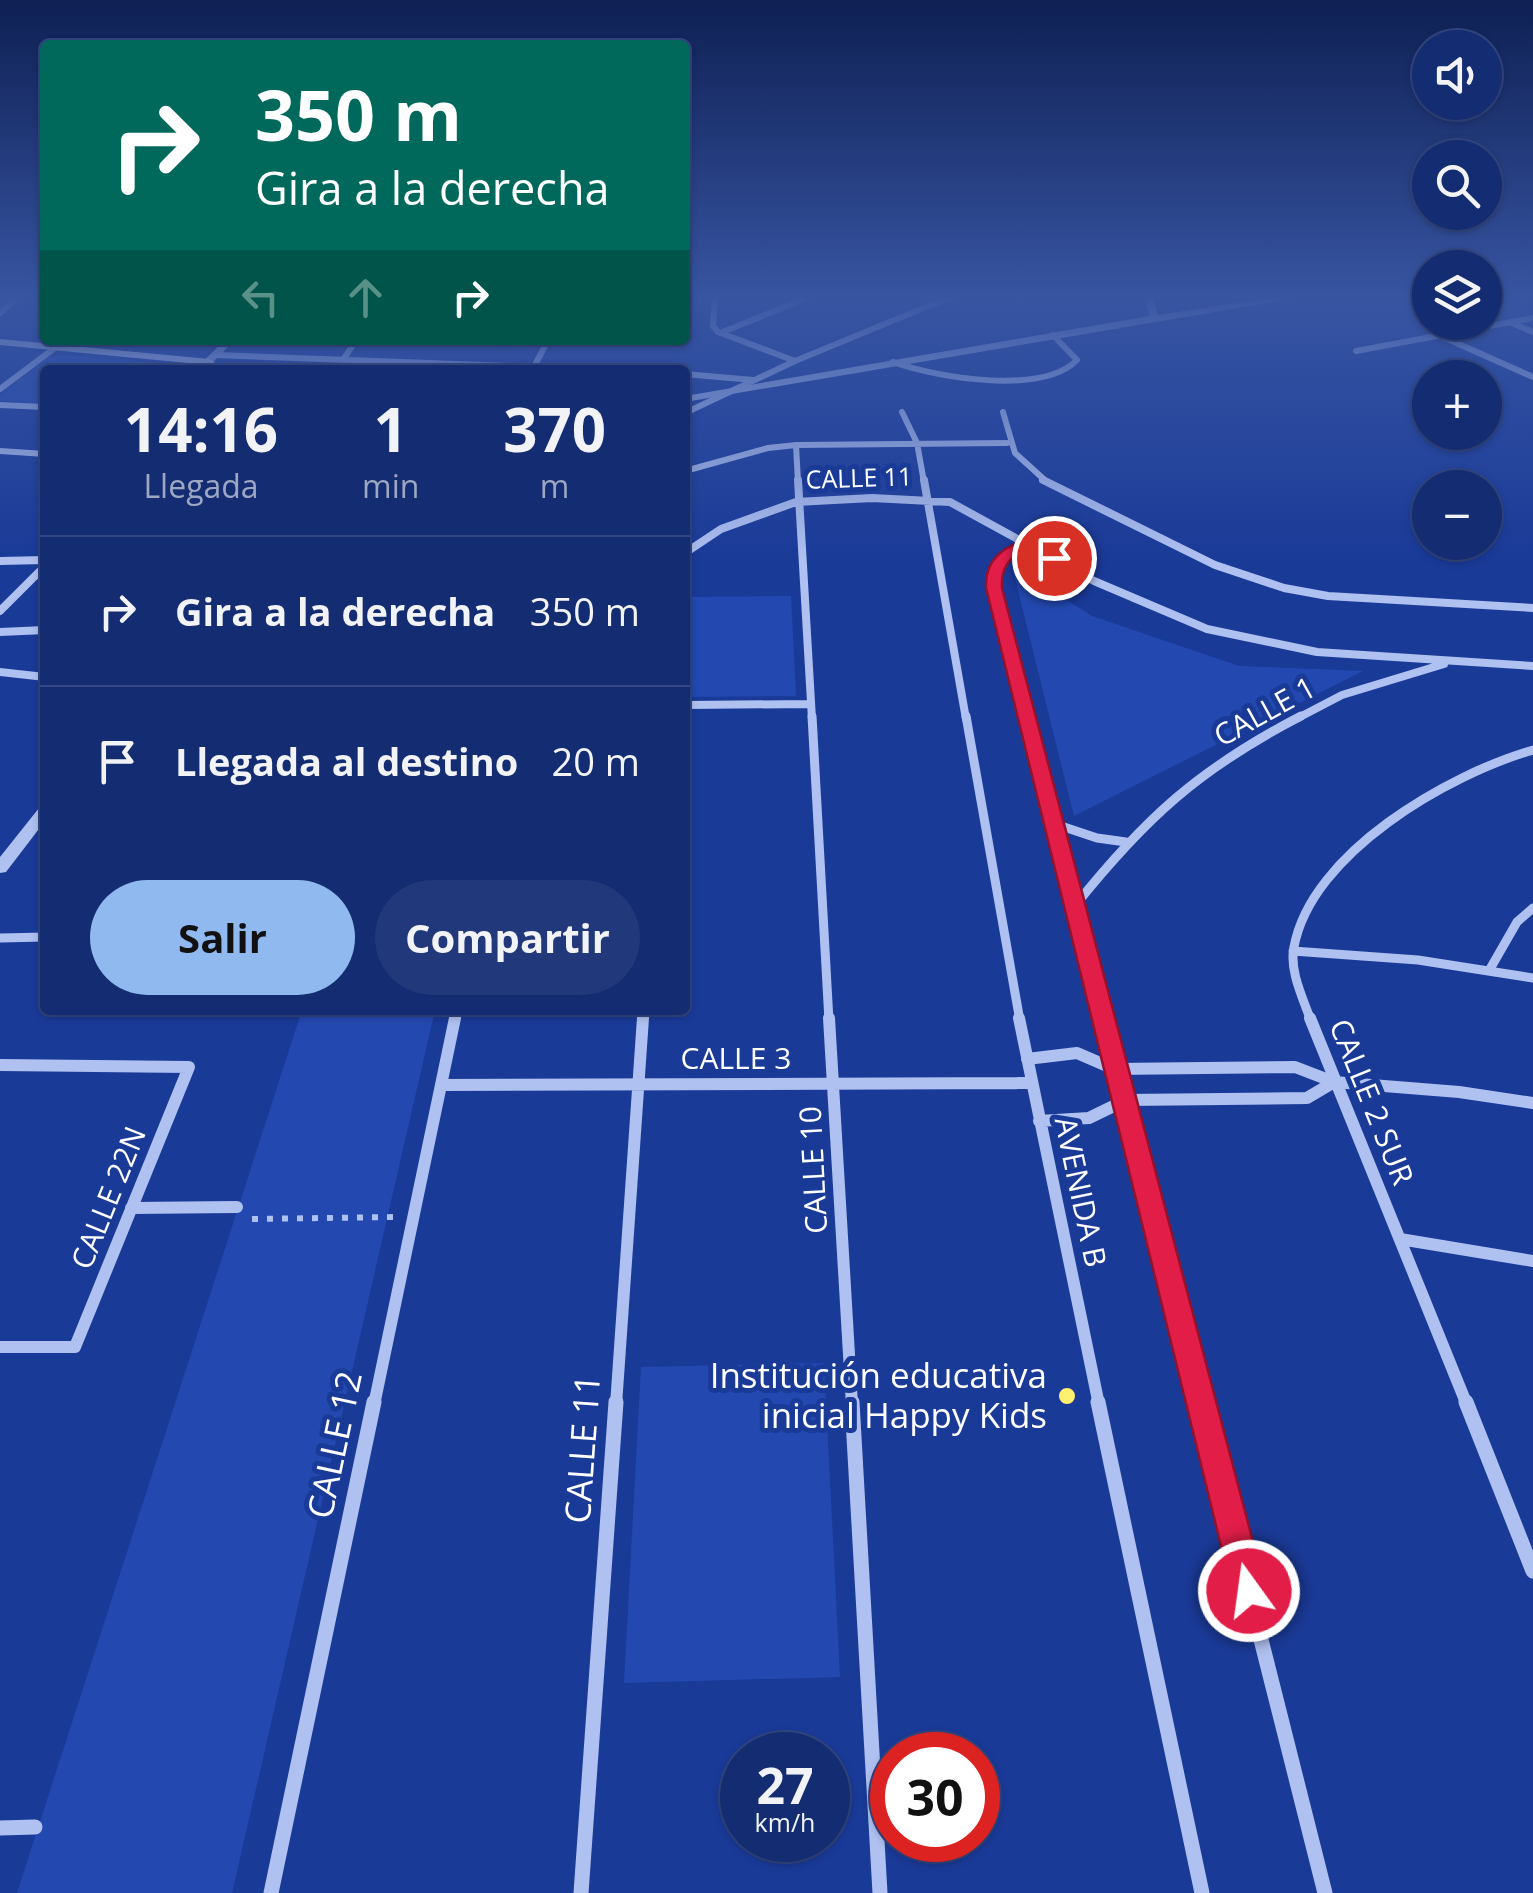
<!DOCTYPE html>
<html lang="es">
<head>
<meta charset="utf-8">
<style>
  :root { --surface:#142c72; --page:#21387a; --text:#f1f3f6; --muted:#9da7c4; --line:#334884; --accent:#90b9f0 }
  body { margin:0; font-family:"Open Sans",sans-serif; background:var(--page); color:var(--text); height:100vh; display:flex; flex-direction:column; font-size:38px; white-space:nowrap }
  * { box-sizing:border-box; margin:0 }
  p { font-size:32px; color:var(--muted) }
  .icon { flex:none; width:55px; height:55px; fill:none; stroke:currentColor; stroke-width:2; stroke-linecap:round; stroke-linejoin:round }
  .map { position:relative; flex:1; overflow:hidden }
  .side { position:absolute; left:40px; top:365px; width:650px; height:650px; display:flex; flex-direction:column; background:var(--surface); border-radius:10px; box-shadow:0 2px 8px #0004,0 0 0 2px var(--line) }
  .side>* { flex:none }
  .hud { position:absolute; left:40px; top:40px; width:650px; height:305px; border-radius:10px; box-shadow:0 2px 8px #0004,0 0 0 2px var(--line); background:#00695c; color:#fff; overflow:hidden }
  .tools { position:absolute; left:1412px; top:30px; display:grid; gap:20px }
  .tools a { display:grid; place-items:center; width:90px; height:90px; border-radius:50%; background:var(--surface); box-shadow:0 2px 8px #0004,0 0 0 2px var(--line); font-size:50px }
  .speed { position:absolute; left:720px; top:1732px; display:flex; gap:20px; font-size:50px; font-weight:700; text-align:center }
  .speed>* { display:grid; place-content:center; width:130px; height:130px; border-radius:50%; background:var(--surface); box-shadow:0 2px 8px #0004,0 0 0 2px var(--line); line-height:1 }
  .speed small { font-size:25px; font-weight:400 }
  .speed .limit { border:15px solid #d22; background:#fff; color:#111 }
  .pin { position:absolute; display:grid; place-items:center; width:85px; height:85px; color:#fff; margin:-42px; border:5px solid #fff; border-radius:50%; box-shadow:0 2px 10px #0007 }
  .me { position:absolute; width:110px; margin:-55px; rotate:346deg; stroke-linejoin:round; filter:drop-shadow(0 0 8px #0008) }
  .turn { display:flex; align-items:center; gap:35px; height:210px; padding:0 50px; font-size:45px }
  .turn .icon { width:130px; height:130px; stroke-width:2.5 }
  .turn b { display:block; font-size:70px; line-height:85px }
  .lanes { display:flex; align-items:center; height:95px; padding:0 50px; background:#0003; justify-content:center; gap:50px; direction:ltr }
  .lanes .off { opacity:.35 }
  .eta { display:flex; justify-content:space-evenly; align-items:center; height:170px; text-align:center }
  .eta b { font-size:60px; font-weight:700; line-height:70px }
  .primary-button { display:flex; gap:20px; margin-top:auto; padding:20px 50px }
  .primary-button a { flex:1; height:115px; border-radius:60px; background:var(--accent); color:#111; font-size:40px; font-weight:700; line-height:115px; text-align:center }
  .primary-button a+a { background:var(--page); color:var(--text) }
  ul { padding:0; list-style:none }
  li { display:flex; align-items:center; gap:30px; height:150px; padding:0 50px; border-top:2px solid var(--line) }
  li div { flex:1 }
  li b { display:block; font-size:38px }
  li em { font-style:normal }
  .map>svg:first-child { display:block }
  .green { fill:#2349b1 }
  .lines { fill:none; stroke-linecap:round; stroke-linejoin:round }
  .path { stroke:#afc1f0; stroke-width:6; stroke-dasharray:6 9; stroke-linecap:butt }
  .minor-far4 { stroke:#afc1f0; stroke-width:6 }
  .minor-far3 { stroke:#afc1f0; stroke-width:8 }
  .minor-far2 { stroke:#afc1f0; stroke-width:9 }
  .minor-far1 { stroke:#afc1f0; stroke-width:12 }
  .minor { stroke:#afc1f0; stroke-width:15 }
  .tertiary { fill:#afc1f0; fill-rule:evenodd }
  .secondary { fill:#dde5fb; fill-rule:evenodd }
  .route { fill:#e11d48; stroke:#92132f; stroke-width:2.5 }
  .poi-dot { fill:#fff06f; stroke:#1a3a98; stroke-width:4 }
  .labels { text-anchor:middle; stroke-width:10; stroke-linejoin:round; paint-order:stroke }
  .far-street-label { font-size:25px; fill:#fff; stroke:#1a3a98 }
  .street-label { font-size:30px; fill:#fff; stroke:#1a3a98 }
  .near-poi-label { font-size:35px; fill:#fff; stroke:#1a3a98; text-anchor:end }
  .near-street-label { font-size:35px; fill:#fff; stroke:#1a3a98 }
</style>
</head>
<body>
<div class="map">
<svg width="1533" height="1893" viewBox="0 0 1533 1893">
  <rect width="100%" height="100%" fill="#1a3a98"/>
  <path class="green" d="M59,355L169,364L185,369L45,370V404L0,401V395L47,358Z
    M1012,566L1092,616L1239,666L1363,671L1074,816Z
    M791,596L796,696L685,697L688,597Z
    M302,1010H435L232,1893H17Z
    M824,1363L840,1677L624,1683L641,1367Z"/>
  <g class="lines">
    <path class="path" d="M252,1219L396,1217"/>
    <path class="minor-far4" d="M715,295L713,326L718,332L795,361
      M0,313L20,295
      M1512,323L1533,332
      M720,333L814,295
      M1443,337L1533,377
      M1356,351L1533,318
      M217,355L620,370
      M343,360L356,340
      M893,362C935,377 1042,396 1077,360L1053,335
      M533,369L548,340
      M685,374L753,380
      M0,389L56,347
      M0,405L45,407
      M902,412L917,443L924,482
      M1003,412L1015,453L1047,482
      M685,413L795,361L955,295
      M796,445L798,482
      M0,451L45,454
      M685,471L768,448L796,445L1007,443"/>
    <path class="minor-far3" d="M798,480L812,719
      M924,480L966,719
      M1043,480L1215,565L1284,588L1328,596L1533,608
      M685,553L721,529L796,502L872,498L950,502L1094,581L1207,629L1317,652L1533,666
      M0,561L45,560
      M0,611L45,566
      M0,632L45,630
      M685,705L810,704
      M1027,719L994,579L1002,560L1028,544
      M1296,719L1342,695L1444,664"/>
    <path class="minor-far2" d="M812,716L829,1021
      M966,716L1020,1021
      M1027,716L1104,1021
      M1055,824L1097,838L1126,842
      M1074,907C1145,818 1199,769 1301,716
      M0,938L45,937
      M1293,951L1418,960L1533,978
      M1490,969L1517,922L1533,908
      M455,1021L457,1010
      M643,1021L644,1010
      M1311,1021C1303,998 1289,971 1294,947C1311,853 1449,774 1533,750"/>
    <path class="minor-far1" d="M829,1018L852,1405
      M1019,1018L1099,1405
      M1103,1018L1201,1405
      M1310,1018L1467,1405
      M1027,1059L1077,1053L1114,1069L1295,1067L1334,1082L1459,1092L1533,1103
      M0,1065L189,1067L75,1347H0
      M441,1085L1031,1083
      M1039,1121L1089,1118L1126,1100L1307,1098L1334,1082
      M131,1208L237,1207
      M1400,1239L1533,1261
      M374,1405L455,1018
      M616,1405L643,1018"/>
    <path class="minor" d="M852,1402L880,1893
      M1098,1402L1202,1893
      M1201,1402L1325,1893
      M1466,1402L1533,1571
      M0,1828L35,1827
      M271,1893L374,1402
      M581,1893L616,1402"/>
    <path class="tertiary" d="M1143,295H1152L1158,315L1291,295H1315L685,402V396L1150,316Z
      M225,340H235L205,370H194Z
      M0,668L45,673V681L0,676Z
      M45,806V821L6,872L0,873V857L39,808Z"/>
    <path class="secondary" d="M0,339L209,359L215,362L209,365L0,345Z"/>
  </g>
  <linearGradient id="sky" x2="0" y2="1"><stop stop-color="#0e2054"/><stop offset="0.53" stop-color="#3855a2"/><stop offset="1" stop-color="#3855a2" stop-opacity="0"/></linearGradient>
  <rect width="1533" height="560" fill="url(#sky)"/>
  <path class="route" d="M1028,539L1062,558L1054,563L1027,550C1008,557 1001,569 1002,588L1266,1591L1261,1603L1249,1608L1237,1603L1232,1591L986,588C984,560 1003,547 1028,539Z"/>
  <circle class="poi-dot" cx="1067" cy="1396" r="10"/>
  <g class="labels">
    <g class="far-street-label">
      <text transform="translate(859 478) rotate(-2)" y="9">CALLE 11</text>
    </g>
    <g class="street-label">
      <text transform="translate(1265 712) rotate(-29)" y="10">CALLE 1</text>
      <text x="736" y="1069">CALLE 3</text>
      <text transform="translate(1371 1102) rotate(68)" y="10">CALLE 2 SUR</text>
      <text transform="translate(814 1170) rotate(-93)" y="10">CALLE 10</text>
      <text transform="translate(1080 1192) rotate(78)" y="10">AVENIDA B</text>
      <text transform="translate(109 1198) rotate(-68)" y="10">CALLE 22N</text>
    </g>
    <g class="near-poi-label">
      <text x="1047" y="1388">Institución educativa<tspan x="1047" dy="40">inicial Happy Kids</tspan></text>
    </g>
    <g class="near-street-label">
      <text transform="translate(335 1445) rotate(-78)" y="12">CALLE 12</text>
      <text transform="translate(583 1449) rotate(-86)" y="12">CALLE 11</text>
    </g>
  </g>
</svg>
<div class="tools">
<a><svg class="icon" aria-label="sound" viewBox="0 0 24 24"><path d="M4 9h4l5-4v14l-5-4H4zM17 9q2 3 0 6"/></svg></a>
<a><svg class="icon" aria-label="search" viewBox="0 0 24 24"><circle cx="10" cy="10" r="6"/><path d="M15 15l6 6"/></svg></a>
<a><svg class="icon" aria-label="layers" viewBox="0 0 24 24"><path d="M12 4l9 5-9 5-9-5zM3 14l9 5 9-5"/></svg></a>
<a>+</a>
<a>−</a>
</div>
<div class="speed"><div>27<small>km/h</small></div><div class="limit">30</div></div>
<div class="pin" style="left:1054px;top:558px;background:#d93025"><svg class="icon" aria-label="arrive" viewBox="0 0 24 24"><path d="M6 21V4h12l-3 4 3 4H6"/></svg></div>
<svg class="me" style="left:1249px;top:1591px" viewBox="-20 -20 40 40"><circle r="17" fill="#e11d48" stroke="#fff" stroke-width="3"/><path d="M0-11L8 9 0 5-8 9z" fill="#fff"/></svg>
<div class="hud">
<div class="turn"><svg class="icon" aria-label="right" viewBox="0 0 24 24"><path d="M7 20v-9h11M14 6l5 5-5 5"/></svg><div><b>350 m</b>Gira a la derecha</div></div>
<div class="lanes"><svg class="icon off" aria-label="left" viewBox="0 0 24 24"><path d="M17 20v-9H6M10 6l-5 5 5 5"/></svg><svg class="icon off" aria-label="ahead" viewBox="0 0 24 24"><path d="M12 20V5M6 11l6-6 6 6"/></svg><svg class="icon" aria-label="right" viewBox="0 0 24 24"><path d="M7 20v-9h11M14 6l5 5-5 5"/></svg></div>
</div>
<section class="side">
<div class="eta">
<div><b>14:16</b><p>Llegada</p></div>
<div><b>1</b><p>min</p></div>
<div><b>370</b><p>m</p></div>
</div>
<ul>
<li><svg class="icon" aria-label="right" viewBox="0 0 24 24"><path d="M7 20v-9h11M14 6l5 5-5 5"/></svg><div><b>Gira a la derecha</b></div><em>350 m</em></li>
<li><svg class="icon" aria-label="arrive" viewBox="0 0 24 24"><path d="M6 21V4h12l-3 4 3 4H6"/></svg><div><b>Llegada al destino</b></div><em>20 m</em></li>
</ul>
<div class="primary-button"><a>Salir</a><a>Compartir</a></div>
</section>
</div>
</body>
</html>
